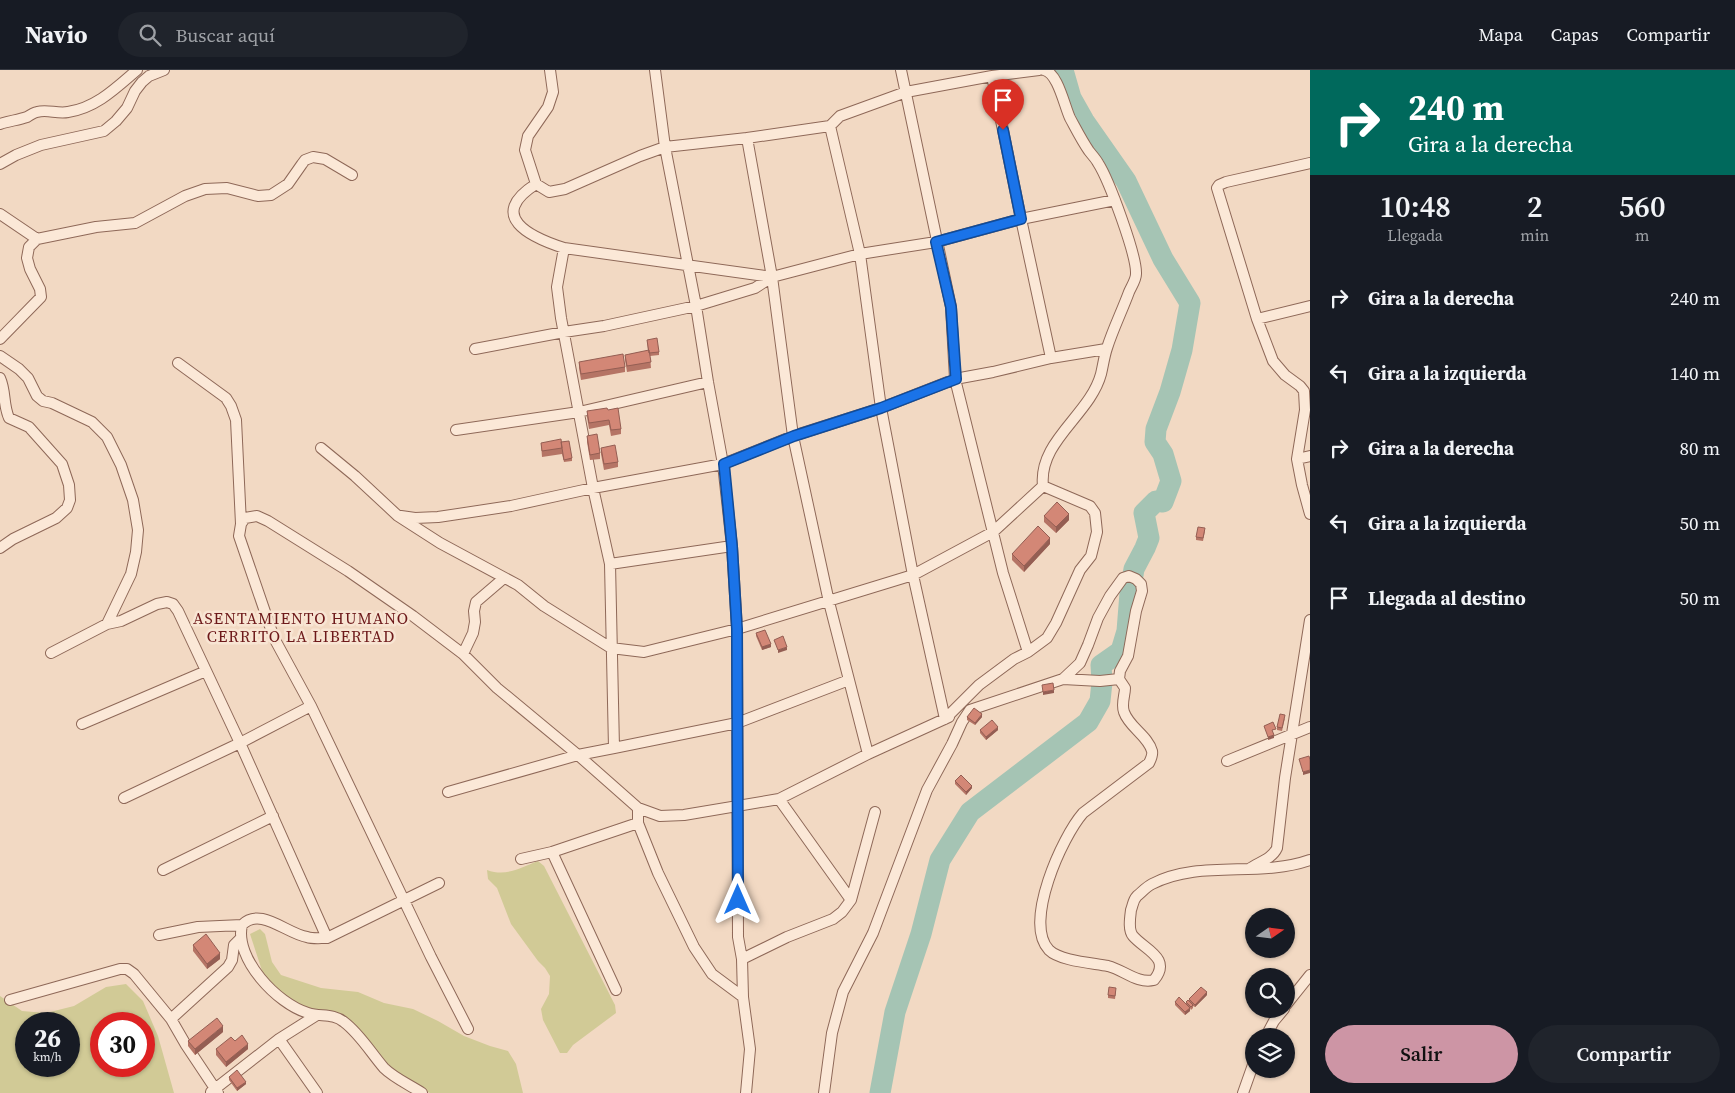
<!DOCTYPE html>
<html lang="es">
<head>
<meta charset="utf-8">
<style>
  :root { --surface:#171b24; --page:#20242c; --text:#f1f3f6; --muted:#9ea1a6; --line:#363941; --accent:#cd95a5 }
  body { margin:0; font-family:"Source Serif 4",serif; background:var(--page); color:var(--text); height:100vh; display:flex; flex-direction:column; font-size:19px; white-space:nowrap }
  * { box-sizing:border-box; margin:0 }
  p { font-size:16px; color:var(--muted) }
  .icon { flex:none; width:28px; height:28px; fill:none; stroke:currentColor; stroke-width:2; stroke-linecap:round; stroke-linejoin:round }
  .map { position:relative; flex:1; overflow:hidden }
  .panel { display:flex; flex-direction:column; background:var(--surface); width:425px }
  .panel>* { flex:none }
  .banner { background:#00695c; color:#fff; overflow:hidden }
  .needle { width:32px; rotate:76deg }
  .tools { position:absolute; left:1245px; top:838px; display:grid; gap:10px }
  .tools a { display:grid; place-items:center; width:50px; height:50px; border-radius:50%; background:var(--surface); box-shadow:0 1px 4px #0004; font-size:25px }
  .speed { position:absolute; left:15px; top:942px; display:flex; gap:10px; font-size:25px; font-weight:700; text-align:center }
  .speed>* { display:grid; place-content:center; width:65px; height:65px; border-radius:50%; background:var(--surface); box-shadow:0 1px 4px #0004; line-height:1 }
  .speed small { font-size:12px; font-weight:400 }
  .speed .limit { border:8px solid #d22; background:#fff; color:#111 }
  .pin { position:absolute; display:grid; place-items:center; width:42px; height:42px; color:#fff; margin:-51px -21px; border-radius:50% 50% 50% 0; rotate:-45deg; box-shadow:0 0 5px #0007 }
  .pin .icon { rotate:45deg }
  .me { position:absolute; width:55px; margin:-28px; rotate:0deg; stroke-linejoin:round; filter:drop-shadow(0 0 4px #0008) }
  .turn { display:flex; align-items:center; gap:18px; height:105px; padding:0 15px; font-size:22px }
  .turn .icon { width:65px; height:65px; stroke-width:2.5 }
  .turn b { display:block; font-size:35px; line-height:42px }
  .eta { display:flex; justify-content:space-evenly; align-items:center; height:85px; text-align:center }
  .eta b { font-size:30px; font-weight:600; line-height:35px }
  .button { display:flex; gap:10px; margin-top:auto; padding:10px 15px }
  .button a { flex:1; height:58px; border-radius:30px; background:var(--accent); color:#111; font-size:20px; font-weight:600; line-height:58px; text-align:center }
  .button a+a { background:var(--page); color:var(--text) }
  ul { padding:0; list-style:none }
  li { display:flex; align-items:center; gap:15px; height:75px; padding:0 15px }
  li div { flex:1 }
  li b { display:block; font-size:19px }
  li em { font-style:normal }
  header { display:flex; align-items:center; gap:30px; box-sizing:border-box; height:70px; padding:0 25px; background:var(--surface); border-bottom:1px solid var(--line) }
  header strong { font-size:24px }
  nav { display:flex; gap:28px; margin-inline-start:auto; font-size:18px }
  .search { width:350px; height:45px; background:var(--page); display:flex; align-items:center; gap:12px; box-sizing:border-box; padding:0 18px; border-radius:28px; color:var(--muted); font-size:19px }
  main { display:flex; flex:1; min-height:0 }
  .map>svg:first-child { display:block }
  .green { fill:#d1ca96; fill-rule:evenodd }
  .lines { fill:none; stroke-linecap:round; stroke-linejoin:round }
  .river { stroke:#a5c4b4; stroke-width:21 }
  .minor-casing { stroke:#8e6858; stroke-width:12 }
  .minor { stroke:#fbe8d7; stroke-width:10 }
  .wall { fill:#b57465 }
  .shaded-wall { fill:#945e53 }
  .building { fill:#d38776; stroke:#945e53 }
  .route-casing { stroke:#114b97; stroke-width:12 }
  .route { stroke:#1a73e8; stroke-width:9 }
  .labels { text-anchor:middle; stroke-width:5; stroke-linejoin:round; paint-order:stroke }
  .neighbourhood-label { font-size:16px; letter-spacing:1px; fill:#6d191a; stroke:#f8e5d3 }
</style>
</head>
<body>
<header>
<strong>Navio</strong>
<div class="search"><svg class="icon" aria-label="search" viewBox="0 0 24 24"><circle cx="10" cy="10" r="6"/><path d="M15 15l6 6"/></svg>Buscar aquí</div>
<nav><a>Mapa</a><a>Capas</a><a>Compartir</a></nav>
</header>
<main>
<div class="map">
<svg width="1310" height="1023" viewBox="0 0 1310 1023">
  <rect width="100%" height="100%" fill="#f2d9c3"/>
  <path class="green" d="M538,791L544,796L615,935L616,943L573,975L567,983H560L543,950L541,939L549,924L550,906L545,898L538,891L511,854L497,818L488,809L487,800C506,807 520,798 538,791Z
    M260,859L265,864L272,892L281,905L321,918L358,922L384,933L413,939L438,951L464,966L490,976L508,981L516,994L523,1023H430L399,1009L337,949L278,933L268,919L250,864Z
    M126,914L143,931L158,966L174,1023H0V926L22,941L46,943L74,936L106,917ZM26,954H69V996H26ZM101,954H144V996H101Z"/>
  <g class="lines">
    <path class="river" d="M880,1023L895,942L921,864L940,790L970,742L1088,652L1100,631L1102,612L1101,595L1121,581L1127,561L1130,523L1134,499L1145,478L1149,468L1144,443L1156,431L1163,432L1171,411L1163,384L1155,372L1156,359L1170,322L1182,280L1190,233L1163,189L1126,111L1084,51L1071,28L1063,0"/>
    <g class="minor-casing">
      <path id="minor" d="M655,0L665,77L696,236L708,312L723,394L732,476L737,559L738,867L742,889L743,927L750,979L746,1023
        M901,0L951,237L955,309L1003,503L1028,582
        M992,6L1021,149L1051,288
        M0,54C9,51 18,50 27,47C30,45 33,43 37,42C47,39 57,44 68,42C96,38 116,18 137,0
        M830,56L860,184L881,338L913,505L945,649L979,615L1014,589L1028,582L1047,568L1056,553L1080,500L1091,486L1097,462L1095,443L1090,436L1043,416
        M1310,93L1226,112L1219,115L1217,118L1257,249L1273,291L1285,305L1300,316L1304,321L1305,340L1297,389L1302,415L1310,444
        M0,94L16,85L41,75L104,61L116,51L127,38L135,21L142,12L149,6L164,0
        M536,114L525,80L528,66L548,37L553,22L550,0
        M0,144L37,169
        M772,207L564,178C530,167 486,146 536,114L549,122L565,119L640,86L665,77L747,68L830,56L840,46L906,22L992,6L1039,0
        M1257,249L1310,236
        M0,269L41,227L40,219L30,199L27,188L29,177L37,169L96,157L135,153L185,126L205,119L227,118L258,126L271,125L288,114L302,94L305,90L313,87L325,89L352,105
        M475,279L564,262L604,256L696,236L755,218L772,207L860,184L936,172L1021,149L1115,130
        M0,286L19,299L28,308L37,326L43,331L52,333L92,352L107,367L121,395L133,430L138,460L136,482L131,504L107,554L51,583
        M178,293L226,328L231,336L236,350L241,454
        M0,308C6,321 3,335 9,348L29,357L62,394L69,415L70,430L67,438L56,448L13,469L0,478
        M456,360L579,342L708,312
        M321,378L355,406L398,446L440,473L518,515L544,536L611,578L644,582L737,559L913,505L993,462L1043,416
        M1297,389L1310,386
        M1043,416C1038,371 1090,345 1101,304C1103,296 1104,287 1107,278C1113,259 1122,241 1129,222C1131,217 1136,210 1136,204C1137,186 1109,110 1098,93C1096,89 1092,85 1089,81C1082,71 1076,59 1070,48C1064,35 1058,3 1044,0
        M401,446L415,448L438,447L511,436L593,418L723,394L793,366L881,338L955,309L993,302L1051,288L1106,279
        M610,494L732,476
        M107,554L121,551L157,534L167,532L173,534L178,541L240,673L327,868
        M463,584L473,563L475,552L474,541L476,532L504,508
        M1063,609L1100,611L1119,609
        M82,654L206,601
        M614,678L737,653L849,610
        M868,684L949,647
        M1227,691L1310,657
        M448,722L578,685L614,678L610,494L593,418L561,248L557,217L564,178
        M124,728L240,673L311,636
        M779,729L851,830
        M638,738L660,746L684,745L779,729L868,684L829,532L793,366L772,207L747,68
        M552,782L616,920
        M521,789L552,782L638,753
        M1249,799C1259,792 1272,789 1277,778L1285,708L1310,550
        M163,800L273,746
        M242,855C260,836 287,864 307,867C313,869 320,868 327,868L439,813
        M159,865L198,857L242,855C234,888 277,934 308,943C321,947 333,943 344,952C360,964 371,983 384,998C394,1008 410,1015 422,1023
        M742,889L787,867L833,849L842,842L851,830L875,742
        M10,930L120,899H127L134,904L171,949L186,975L218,1023
        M1286,935L1310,905
        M171,949L228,897L232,890L234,875L241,868
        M468,959L431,887L311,636L274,568L239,466L241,454L245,448L257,446L268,451L348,501L413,546L463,584L497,618L578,685L638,738V753L658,803L694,877L712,904L743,927
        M1266,966L1274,951L1284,939
        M279,969L317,1023
        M211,1022L279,969L317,945
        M824,1023L832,963L843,922L873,863L927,720L952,674L962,652L970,640L1063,609L1080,593L1088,575L1098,548L1110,526L1123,508L1129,506L1136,509L1141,514L1142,521L1136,541L1128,586L1120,601L1119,609L1125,618C1125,625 1121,634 1124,642C1129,657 1148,666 1152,681C1153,685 1151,689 1149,693L1083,743C1062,767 1023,853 1049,880C1060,891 1093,893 1108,896C1124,900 1137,914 1154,910C1172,888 1145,880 1133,866C1128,860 1130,848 1131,840C1133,835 1133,830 1137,826C1142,822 1146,817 1152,814C1200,789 1260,808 1310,790
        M1243,1023L1254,992"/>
    </g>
    <use href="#minor" class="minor"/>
  </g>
  <path class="wall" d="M647,270L659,282V285L650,286L651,298L627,302L625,290V285L648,281Z
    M579,292L625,297V302L581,310L579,298Z
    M608,340L621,359V364L611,366L609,355L589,359L587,347V341Z
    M587,366L600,383V389L590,390L587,372Z
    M561,372L572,388V391L564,392L562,384L542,387L541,373Z
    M601,378L618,392V397L604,400L601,384Z
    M1044,446L1069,450L1056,463L1044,452Z
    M1205,461L1203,471L1196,470V467Z
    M1050,474L1024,502L1012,490V484Z
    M756,563L771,577L762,580L756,566Z
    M967,647H982L975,655L967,650Z
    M1285,648L1282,661L1277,660V657Z
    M980,660H998L986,670L980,663Z
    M955,711L972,718L966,725L955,714Z
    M193,875L220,889L207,899L193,881Z
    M1116,921L1115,929L1108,928V925Z
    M1207,925L1195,937L1193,936V938L1191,940L1190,938V941L1185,945L1175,935V932L1186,934V932L1189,931V929Z
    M223,962L195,985L188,976V971Z
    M235,971L248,979L226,997L216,985V979Z
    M229,1007L246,1014L237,1021L229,1010Z"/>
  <path class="shaded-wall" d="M1069,444V450L1056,463V457Z
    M1050,468V474L1024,502V496Z
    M771,574V577L762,580V577Z
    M787,577V580L778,583V580Z
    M1054,620V623L1043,625V622Z
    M982,644V647L975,655V653Z
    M998,657V660L986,670V667Z
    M1274,665V668L1268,670V667Z
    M1310,700V703L1303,705V702Z
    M972,716V718L966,725V722Z
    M220,883V889L207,899V894Z
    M1207,922V925L1195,937V935Z
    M1190,938V941L1185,945V942Z
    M223,956V962L195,985V979Z
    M248,974V979L226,997V992Z
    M246,1012V1014L237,1021V1018Z"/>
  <path class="building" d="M657,268L659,282L649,283L647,270Z
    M649,280L651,292L627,296L625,285Z
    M623,284L625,297L581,304L579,292Z
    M607,338L608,340L618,338L621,359L611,360L609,350L589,353L587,341Z
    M597,364L600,383L590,385L587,366Z
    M561,369L562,378L542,381L541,373Z
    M569,371L572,388L564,390L561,372Z
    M615,375L618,392L604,394L601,378Z
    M1057,432L1069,444L1056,457L1044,446Z
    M1038,456L1050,468L1024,496L1012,484Z
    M1198,457L1205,458L1203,468L1196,467Z
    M765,560L771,574L762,577L756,563Z
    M783,566L787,577L778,580L774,570Z
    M1053,613L1054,620L1043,622L1042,615Z
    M974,638L982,644L975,653L967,647Z
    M1280,644L1285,645L1282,658L1277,657Z
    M992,650L998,657L986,667L980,660Z
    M1273,652L1276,659L1272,660L1274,665L1268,667L1264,656Z
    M1309,686L1310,690V700L1303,702L1299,689Z
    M961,705L972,716L966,722L955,711Z
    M206,864L220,883L207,894L193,875Z
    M1109,917L1116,918L1115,926L1108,925Z
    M1201,917L1207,922L1195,935L1189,929Z
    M1179,927L1190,938L1185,942L1175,932Z
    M1188,930L1193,935L1191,937L1186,932Z
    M217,948L223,956L195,979L188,971Z
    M242,965L248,974L226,992L216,979L231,967L235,971Z
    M237,1000L246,1012L237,1018L229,1007Z"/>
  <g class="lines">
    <g class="route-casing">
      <path id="route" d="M738,830L737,559L732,476L724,394L794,366L881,338L956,309L951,237L936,172L1021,149L1003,60"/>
    </g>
    <use href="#route" class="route"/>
  </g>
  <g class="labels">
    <g class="neighbourhood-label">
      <text x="301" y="554">ASENTAMIENTO HUMANO<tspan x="301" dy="18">CERRITO LA LIBERTAD</tspan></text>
    </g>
  </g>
</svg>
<div class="tools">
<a><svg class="needle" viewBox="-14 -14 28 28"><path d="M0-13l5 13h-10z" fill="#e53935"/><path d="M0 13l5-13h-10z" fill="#9ea1a6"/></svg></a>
<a><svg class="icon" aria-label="search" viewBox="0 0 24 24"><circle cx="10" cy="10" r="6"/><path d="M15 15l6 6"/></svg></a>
<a><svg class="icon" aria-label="layers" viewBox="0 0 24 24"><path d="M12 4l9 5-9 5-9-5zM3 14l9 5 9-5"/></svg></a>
</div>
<div class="speed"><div>26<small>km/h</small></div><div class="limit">30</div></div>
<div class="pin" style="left:1003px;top:60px;background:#d93025"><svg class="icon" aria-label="arrive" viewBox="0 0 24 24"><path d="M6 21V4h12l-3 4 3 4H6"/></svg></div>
<svg class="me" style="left:738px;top:830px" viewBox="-20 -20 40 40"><path d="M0-17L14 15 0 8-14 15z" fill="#1a73e8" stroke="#fff" stroke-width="4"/></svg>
</div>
<section class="panel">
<div class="banner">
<div class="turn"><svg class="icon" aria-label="right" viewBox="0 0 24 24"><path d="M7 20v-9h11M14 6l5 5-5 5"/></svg><div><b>240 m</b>Gira a la derecha</div></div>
</div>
<div class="eta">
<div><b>10:48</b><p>Llegada</p></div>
<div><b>2</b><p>min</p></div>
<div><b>560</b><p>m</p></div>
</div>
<ul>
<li><svg class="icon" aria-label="right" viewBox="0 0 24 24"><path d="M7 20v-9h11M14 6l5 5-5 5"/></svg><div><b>Gira a la derecha</b></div><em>240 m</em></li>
<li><svg class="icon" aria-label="left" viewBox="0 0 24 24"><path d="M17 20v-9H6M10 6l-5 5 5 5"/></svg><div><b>Gira a la izquierda</b></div><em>140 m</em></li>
<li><svg class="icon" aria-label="right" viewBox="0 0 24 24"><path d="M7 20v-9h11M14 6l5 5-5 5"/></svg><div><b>Gira a la derecha</b></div><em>80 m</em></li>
<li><svg class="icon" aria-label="left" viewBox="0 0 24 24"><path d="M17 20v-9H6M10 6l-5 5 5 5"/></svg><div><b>Gira a la izquierda</b></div><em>50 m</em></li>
<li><svg class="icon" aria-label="arrive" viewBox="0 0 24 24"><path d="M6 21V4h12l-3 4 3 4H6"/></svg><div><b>Llegada al destino</b></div><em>50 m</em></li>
</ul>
<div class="button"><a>Salir</a><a>Compartir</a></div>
</section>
</main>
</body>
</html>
